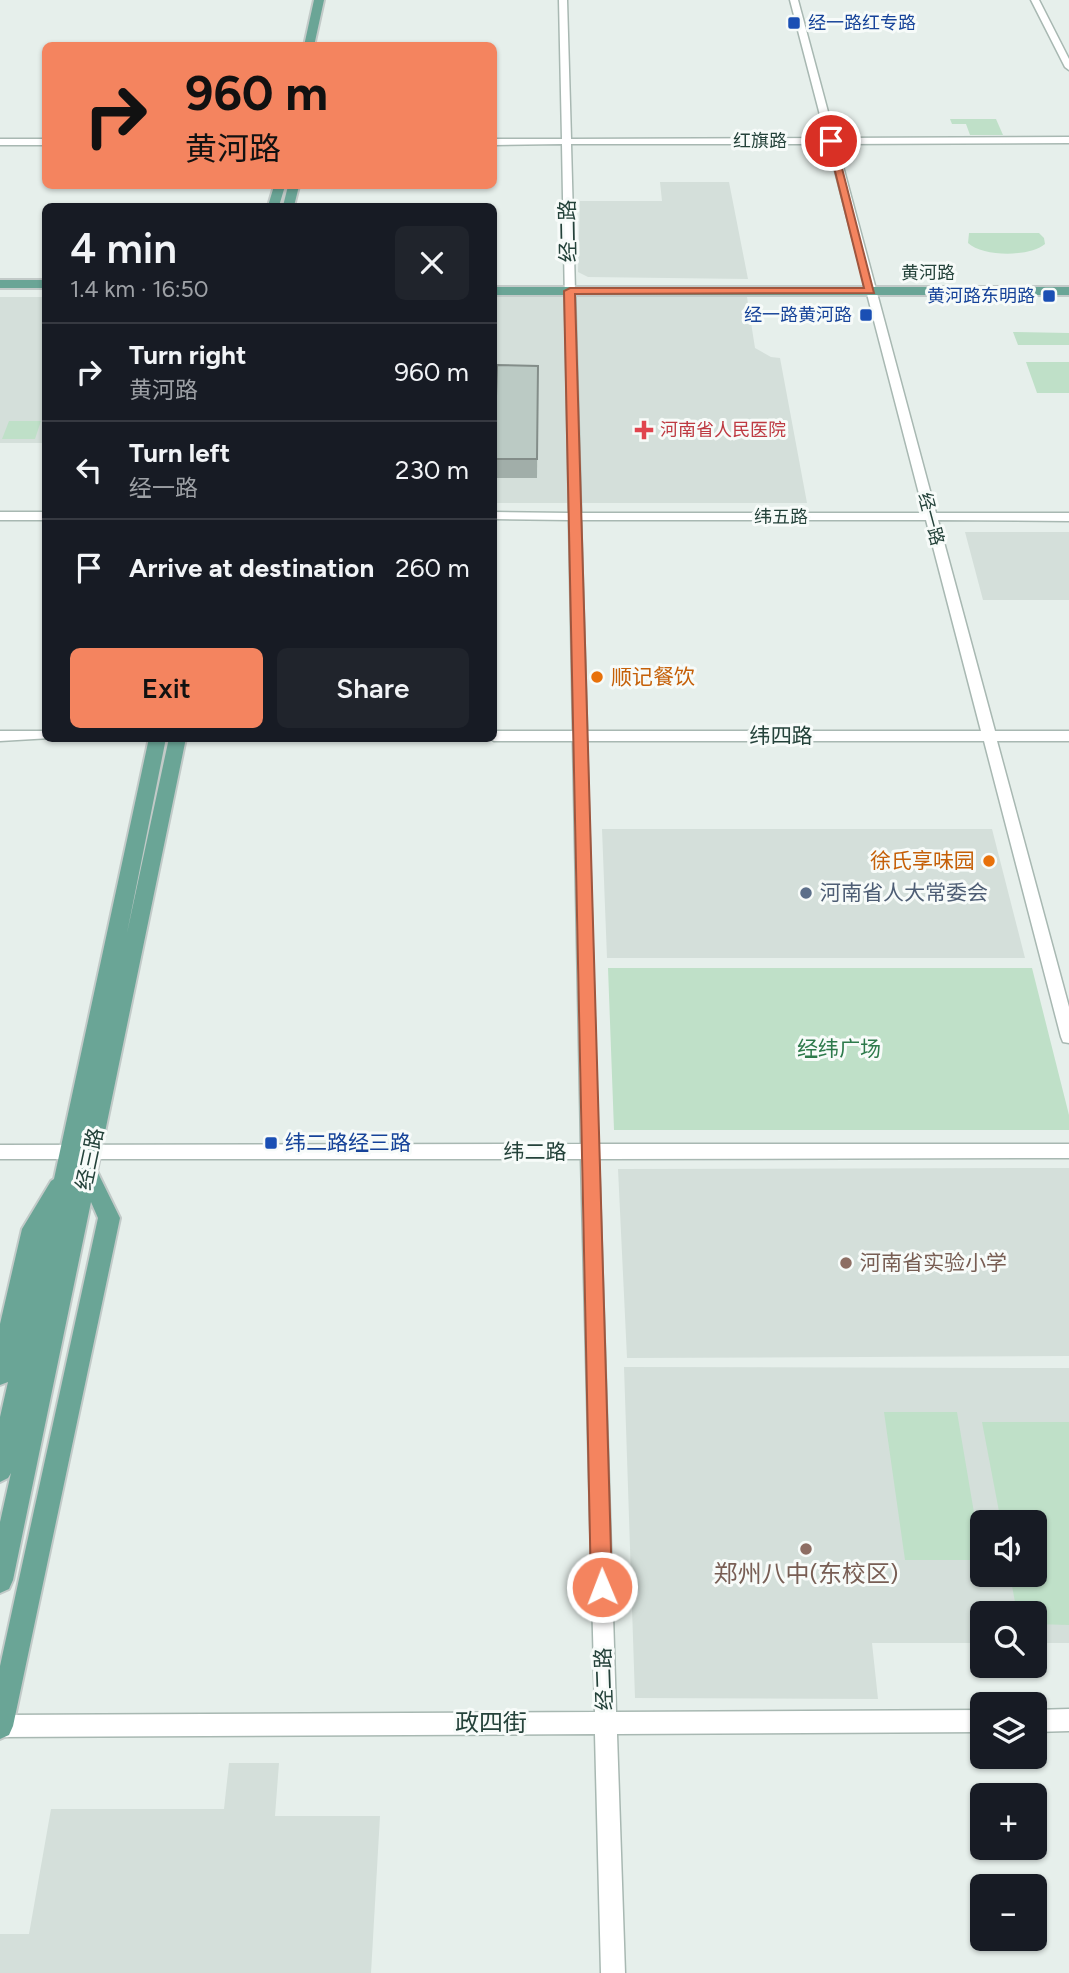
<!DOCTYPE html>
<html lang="en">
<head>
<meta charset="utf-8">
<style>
  :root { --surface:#171b24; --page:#20242c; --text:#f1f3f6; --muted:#9ea1a6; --line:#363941; --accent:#f4845f }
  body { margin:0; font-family:Figtree,"Noto Sans SC",sans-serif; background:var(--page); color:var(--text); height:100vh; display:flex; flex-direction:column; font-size:26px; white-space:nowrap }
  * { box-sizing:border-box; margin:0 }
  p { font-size:23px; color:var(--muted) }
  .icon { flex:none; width:38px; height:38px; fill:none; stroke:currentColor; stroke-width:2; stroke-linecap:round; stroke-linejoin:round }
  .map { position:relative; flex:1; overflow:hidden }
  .panel { position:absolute; left:42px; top:203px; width:455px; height:539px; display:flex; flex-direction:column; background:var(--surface); border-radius:10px; box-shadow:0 2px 5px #0004 }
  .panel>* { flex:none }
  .hud { position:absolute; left:42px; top:42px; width:455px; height:147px; border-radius:10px; box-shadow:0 2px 5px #0004; background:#f4845f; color:#111; overflow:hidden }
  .tools { position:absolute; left:970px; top:1510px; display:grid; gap:14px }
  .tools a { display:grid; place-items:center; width:77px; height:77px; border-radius:10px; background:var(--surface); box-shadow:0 2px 5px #0004; font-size:35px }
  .pin { position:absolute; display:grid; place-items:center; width:60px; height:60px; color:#fff; margin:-30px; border:4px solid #fff; border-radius:50%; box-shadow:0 2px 7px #0007 }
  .me { position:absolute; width:77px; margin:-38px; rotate:359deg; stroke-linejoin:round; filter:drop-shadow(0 0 5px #0008) }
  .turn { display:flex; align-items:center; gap:24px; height:147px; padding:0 28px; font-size:32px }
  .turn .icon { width:91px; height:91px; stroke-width:2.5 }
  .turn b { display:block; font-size:49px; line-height:60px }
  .round { display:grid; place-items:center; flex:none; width:74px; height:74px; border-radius:10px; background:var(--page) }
  .headline { display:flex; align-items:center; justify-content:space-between; height:119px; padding:0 28px }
  h1 { font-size:42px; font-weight:600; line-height:52px }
  .cta { display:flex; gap:14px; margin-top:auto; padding:14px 28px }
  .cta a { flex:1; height:80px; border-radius:10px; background:var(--accent); color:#111; font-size:28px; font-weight:600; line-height:80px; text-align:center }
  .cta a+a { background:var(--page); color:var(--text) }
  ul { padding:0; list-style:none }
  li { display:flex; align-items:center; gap:21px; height:98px; padding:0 28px; border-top:2px solid var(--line) }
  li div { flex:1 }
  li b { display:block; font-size:26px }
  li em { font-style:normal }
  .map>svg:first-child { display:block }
  .built { fill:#d4dfda; fill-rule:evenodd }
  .green { fill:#bfe0c8 }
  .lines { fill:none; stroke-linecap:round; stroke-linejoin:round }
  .minor-casing { stroke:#a8b8b2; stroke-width:3 }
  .major-casing { stroke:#c2cac8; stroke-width:4 }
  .minor { fill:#fff; fill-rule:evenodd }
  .major { fill:#6aa596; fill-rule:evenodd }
  .wall { fill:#a1aea9 }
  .building { fill:#bbcac4; stroke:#838d89; stroke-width:2 }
  .route { fill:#f4845f; stroke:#9f563e; stroke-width:2 }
  .transit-dot { fill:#1a4fb4; stroke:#f7fbf9; stroke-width:2.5 }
  .health-dot { fill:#e0444e; stroke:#f7fbf9; stroke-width:2.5 }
  .food-dot { fill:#e8710a; stroke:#f7fbf9; stroke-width:2.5 }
  .service-dot { fill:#5c6f8a; stroke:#f7fbf9; stroke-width:2.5 }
  .education-dot { fill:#8d6e63; stroke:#f7fbf9; stroke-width:2.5 }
  .labels { text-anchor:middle; stroke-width:6; stroke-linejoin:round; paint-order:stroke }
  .far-transit-label { font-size:18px; fill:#164399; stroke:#f7fbf9; text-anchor:end }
  .far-street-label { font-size:18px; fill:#24423a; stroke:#f7fbf9 }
  .far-health-label { font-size:18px; fill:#be3a42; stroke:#f7fbf9; text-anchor:start }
  .street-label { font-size:21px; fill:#24423a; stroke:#f7fbf9 }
  .food-label { font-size:21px; fill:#c56008; stroke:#f7fbf9; text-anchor:start }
  .service-label { font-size:21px; fill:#4e5e75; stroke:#f7fbf9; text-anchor:start }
  .park-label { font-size:21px; fill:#2d7a4b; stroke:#f7fbf9 }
  .transit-label { font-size:21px; fill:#164399; stroke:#f7fbf9; text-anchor:start }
  .education-label { font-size:21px; fill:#785e54; stroke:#f7fbf9; text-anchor:start }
  .near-education-label { font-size:24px; fill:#785e54; stroke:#f7fbf9 }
  .near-street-label { font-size:24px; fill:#24423a; stroke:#f7fbf9 }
</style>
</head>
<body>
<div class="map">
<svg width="1069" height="1973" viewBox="0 0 1069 1973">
  <rect width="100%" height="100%" fill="#e6efeb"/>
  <path class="built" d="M660,182H729L748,279L588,277L578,272L580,201H662Z
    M0,297H45V443H0Z
    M494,297H747L755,348L771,357L780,358L807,503H494Z
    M965,532H1069V600H983Z
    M602,829H992L1025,958H607Z
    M1069,1168V1356L627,1358L618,1169Z
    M624,1367L1069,1368V1643H1034V1614H982V1643H872L878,1699L635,1698ZM982,1522H1034V1575H982Z
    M229,1763H279L275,1816H380L371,1973H0V1934H29L51,1809H224Z"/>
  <path class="green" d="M950,119H996L1003,135H970L966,124H952Z
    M969,233H1039L1044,238L1045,244C1030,257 983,257 968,243Z
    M1013,332L1069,333V345H1018Z
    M1026,362H1069V393H1037Z
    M9,421H41L35,439H2Z
    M608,968H1032L1069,1115V1130H614Z
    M884,1412H957L982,1560H905Z
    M982,1422H1069V1625L1034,1624V1614L1017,1613L1010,1575H1034V1522H1001Z"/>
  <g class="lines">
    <g class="minor-casing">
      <path id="minor" d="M559,0H567L571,139L826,138L790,0H798L835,138L1069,137V143L837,144L936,513H1069V521L938,520L995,731H1069V741H997L1069,1007V1043L1063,1042L1061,1037L984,741H587L598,1144H1069V1158L599,1159L616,1712L982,1710V1732L617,1734L625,1973H601L595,1734L0,1737V1715L595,1712L581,1159H0V1145L581,1144L573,741H494L489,738H494V731H573L569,520L494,519V512L569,513L562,144L494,145V139H562ZM571,144H828L924,513H581ZM581,520H926L981,731H587Z
        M1031,0H1039L1069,59V70L1065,67Z
        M0,139H46V145H0Z
        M0,512H46V520H0Z
        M0,731H46V738H51L0,741Z
        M1069,1709V1731L1034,1732V1710Z"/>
    </g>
    <g class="major-casing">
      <path id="major" d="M314,0H324L314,46H304Z
        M274,186H285L279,206H268Z
        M288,186H299L294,206H283Z
        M0,280H46V288H0Z
        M494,287H1069V295H494Z
        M149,738H166L127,933L169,738H186L97,1171L120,1218L13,1726L9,1735L0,1739V1666L98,1218L91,1202L13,1580L9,1589L0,1593V1522L11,1473L8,1478L0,1482V1417L8,1382L0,1385V1324L22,1229L51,1181L54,1179Z"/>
    </g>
    <use href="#minor" class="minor"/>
    <use href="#major" class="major"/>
  </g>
  <path class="wall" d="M538,366L537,478H494V444Z"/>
  <path class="building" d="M497,365L538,366L537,459H494Z"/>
  <path class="route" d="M827,139L835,141L874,293L575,294L612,1587L609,1594L602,1597L594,1594L591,1587L564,291L570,288H864Z"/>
  <g class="transit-dot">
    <rect x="787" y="16" width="14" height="14" rx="3.5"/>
    <rect x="1042" y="289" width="14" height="14" rx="3.5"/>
    <rect x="859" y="308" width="14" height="14" rx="3.5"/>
    <rect x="264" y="1136" width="14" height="14" rx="3.5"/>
  </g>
  <path class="health-dot" d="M640.5 419.5h7v7h7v7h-7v7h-7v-7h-7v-7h7z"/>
  <g class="food-dot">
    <circle cx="597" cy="677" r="7"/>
    <circle cx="989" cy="861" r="7"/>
  </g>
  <circle class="service-dot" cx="806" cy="893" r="7"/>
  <g class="education-dot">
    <circle cx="846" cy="1263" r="7"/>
    <circle cx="806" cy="1549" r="7"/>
  </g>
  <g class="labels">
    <g class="far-transit-label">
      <text x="808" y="29" text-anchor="start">经一路红专路</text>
      <text x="1035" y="302">黄河路东明路</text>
      <text x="852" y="321">经一路黄河路</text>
    </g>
    <g class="far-street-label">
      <text x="760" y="147">红旗路</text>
      <text x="928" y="279">黄河路</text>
      <text x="781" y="523">纬五路</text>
      <text transform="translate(931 519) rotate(75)" y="6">经一路</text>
    </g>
    <g class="far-health-label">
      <text x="660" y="436">河南省人民医院</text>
    </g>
    <g class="street-label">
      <text transform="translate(568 231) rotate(-91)" y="7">经二路</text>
      <text x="781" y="743">纬四路</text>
      <text x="535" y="1159">纬二路</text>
      <text transform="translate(90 1159) rotate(-78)" y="7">经三路</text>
      <text transform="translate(604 1679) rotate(-92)" y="7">经二路</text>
    </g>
    <g class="food-label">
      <text x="611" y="684">顺记餐饮</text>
      <text x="975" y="868" text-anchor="end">徐氏享味园</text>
    </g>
    <g class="service-label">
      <text x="820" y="900">河南省人大常委会</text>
    </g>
    <g class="park-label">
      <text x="839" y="1056">经纬广场</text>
    </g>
    <g class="transit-label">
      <text x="285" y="1150">纬二路经三路</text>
    </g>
    <g class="education-label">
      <text x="860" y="1270">河南省实验小学</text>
    </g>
    <g class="near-education-label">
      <text x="806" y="1582">郑州八中(东校区)</text>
    </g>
    <g class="near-street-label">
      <text x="491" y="1731">政四街</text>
    </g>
  </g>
</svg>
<div class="tools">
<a><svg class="icon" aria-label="sound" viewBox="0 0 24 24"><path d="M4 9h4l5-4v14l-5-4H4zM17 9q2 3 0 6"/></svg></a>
<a><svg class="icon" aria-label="search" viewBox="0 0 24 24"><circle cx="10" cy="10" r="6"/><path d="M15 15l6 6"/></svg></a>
<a><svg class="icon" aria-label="layers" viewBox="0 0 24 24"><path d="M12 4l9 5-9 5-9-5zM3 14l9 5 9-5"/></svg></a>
<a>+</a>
<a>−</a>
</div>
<div class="pin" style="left:831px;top:141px;background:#d93025"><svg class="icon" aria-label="arrive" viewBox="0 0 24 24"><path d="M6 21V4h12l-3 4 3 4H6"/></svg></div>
<svg class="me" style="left:602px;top:1587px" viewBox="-20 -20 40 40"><circle r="17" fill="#f4845f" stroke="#fff" stroke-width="3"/><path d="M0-11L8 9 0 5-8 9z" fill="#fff"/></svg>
<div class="hud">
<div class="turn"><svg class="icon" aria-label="right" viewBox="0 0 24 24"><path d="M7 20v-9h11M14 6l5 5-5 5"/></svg><div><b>960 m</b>黄河路</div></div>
</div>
<section class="panel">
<div class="headline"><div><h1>4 min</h1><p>1.4 km · 16:50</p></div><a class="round"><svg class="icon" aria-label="close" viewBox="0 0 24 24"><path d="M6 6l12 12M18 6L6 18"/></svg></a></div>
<ul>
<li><svg class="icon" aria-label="right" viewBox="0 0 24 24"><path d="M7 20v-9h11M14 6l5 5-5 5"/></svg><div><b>Turn right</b><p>黄河路</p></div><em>960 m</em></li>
<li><svg class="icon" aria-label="left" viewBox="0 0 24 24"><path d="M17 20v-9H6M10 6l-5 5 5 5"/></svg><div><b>Turn left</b><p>经一路</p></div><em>230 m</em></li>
<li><svg class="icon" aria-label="arrive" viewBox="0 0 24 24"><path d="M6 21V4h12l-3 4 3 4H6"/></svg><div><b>Arrive at destination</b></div><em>260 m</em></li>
</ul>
<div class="cta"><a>Exit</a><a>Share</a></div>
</section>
</div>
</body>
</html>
